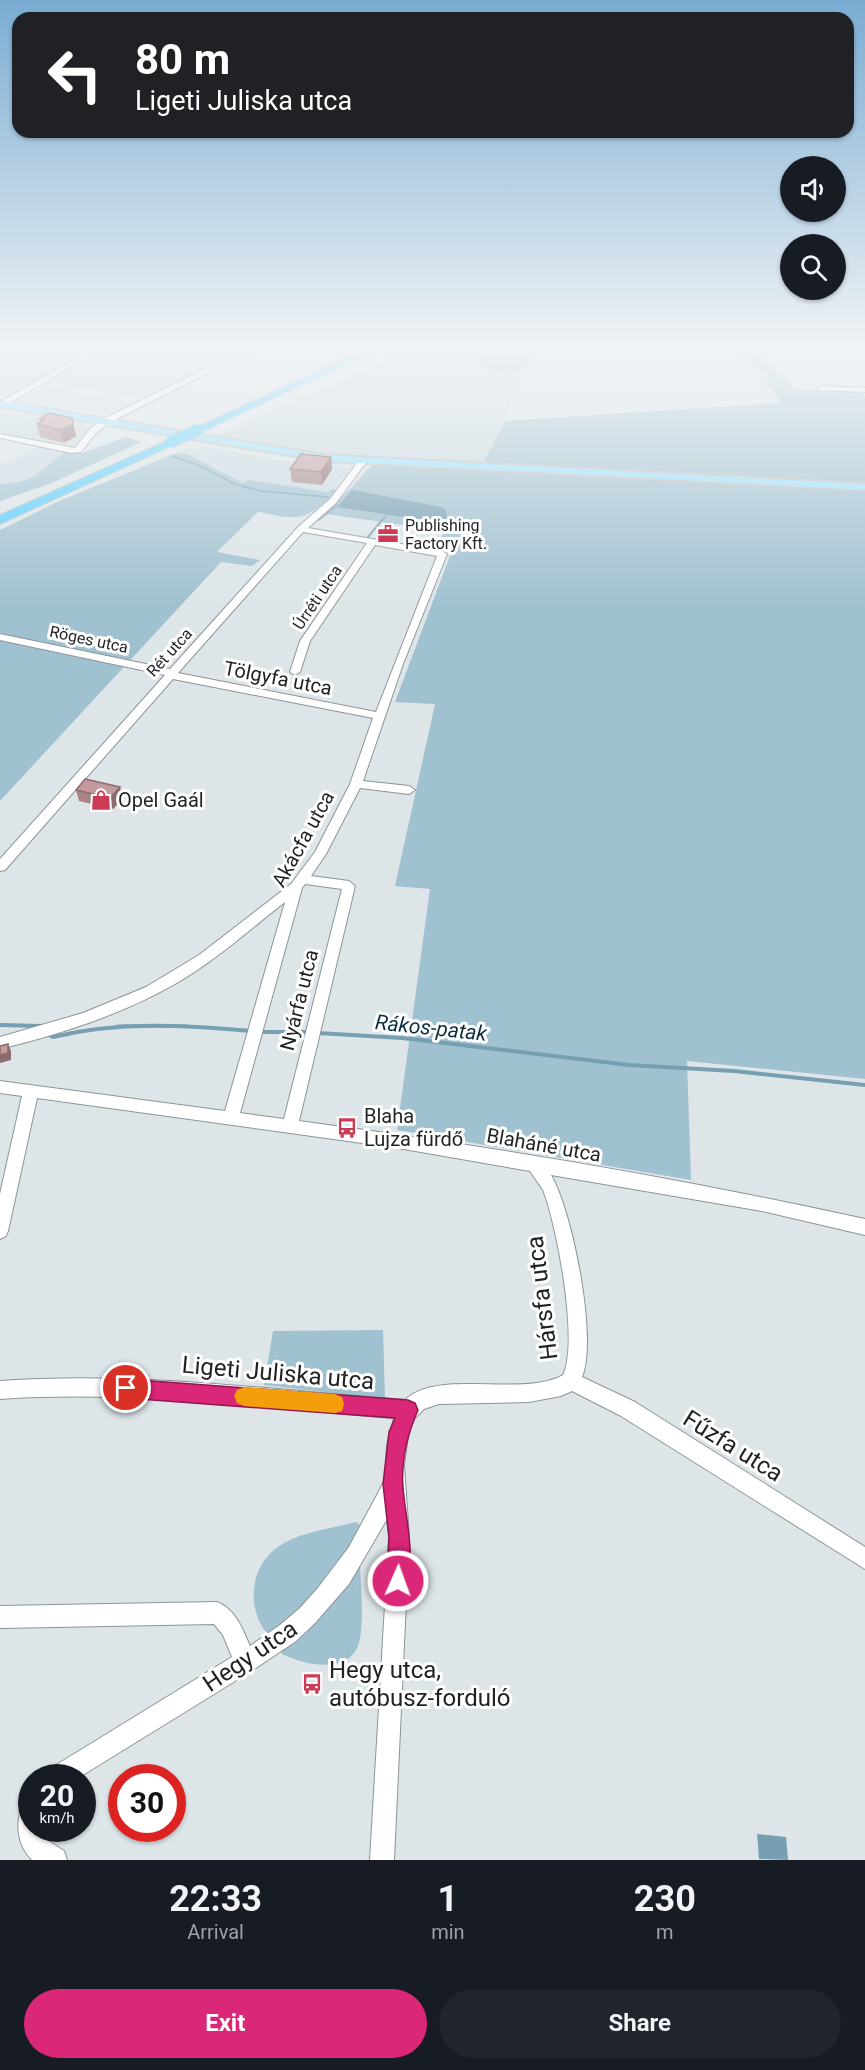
<!DOCTYPE html>
<html lang="en">
<head>
<meta charset="utf-8">
<style>
  :root { --surface:#171b24; --page:#20242c; --text:#f1f3f6; --muted:#9ea1a6; --accent:#db2777 }
  body { margin:0; font-family:Roboto,sans-serif; background:var(--page); color:var(--text); height:100vh; display:flex; flex-direction:column; font-size:22px; white-space:nowrap }
  * { box-sizing:border-box; margin:0 }
  p { font-size:20px; color:var(--muted) }
  .icon { flex:none; width:33px; height:33px; fill:none; stroke:currentColor; stroke-width:2; stroke-linecap:round; stroke-linejoin:round }
  .map { position:relative; height:1860px; overflow:hidden }
  .panel { display:flex; flex-direction:column; background:var(--surface); flex:1 }
  .panel>* { flex:none }
  .top-card { position:absolute; left:12px; top:12px; width:842px; height:126px; border-radius:18px; box-shadow:0 2px 4px #0004; background:#202124; color:#fff; overflow:hidden }
  .tools { position:absolute; left:780px; top:156px; display:grid; gap:12px }
  .tools a { display:grid; place-items:center; width:66px; height:66px; border-radius:50%; background:var(--surface); box-shadow:0 2px 4px #0004; font-size:30px }
  .speed { position:absolute; left:18px; top:1764px; display:flex; gap:12px; font-size:30px; font-weight:700; text-align:center }
  .speed>* { display:grid; place-content:center; width:78px; height:78px; border-radius:50%; background:var(--surface); box-shadow:0 2px 4px #0004; line-height:1 }
  .speed small { font-size:15px; font-weight:400 }
  .speed .limit { border:9px solid #d22; background:#fff; color:#111 }
  .pin { position:absolute; display:grid; place-items:center; width:51px; height:51px; color:#fff; margin:-26px; border:3px solid #fff; border-radius:50%; box-shadow:0 2px 6px #0007 }
  .me { position:absolute; width:66px; margin:-33px; rotate:2deg; stroke-linejoin:round; filter:drop-shadow(0 0 4px #0008) }
  .turn { display:flex; align-items:center; gap:21px; height:126px; padding:0 24px; font-size:27px }
  .turn .icon { width:78px; height:78px; stroke-width:2.5 }
  .turn b { display:block; font-size:42px; line-height:51px }
  .eta { display:flex; justify-content:space-evenly; align-items:center; height:102px; text-align:center }
  .eta b { font-size:36px; font-weight:700; line-height:42px }
  .button { display:flex; gap:12px; margin-top:auto; padding:12px 24px }
  .button a { flex:1; height:69px; border-radius:36px; background:var(--accent); color:#fff; font-size:24px; font-weight:700; line-height:69px; text-align:center }
  .button a+a { background:var(--page); color:var(--text) }
  .map>svg:first-child { display:block }
  .built { fill:#cbdae2 }
  .green { fill:#a0c1d0 }
  .water { fill:#769fb1 }
  .lines { fill:none; stroke-linecap:round; stroke-linejoin:round }
  .stream-far3 { stroke:#769fb1; stroke-width:1.5 }
  .stream-far2 { stroke:#769fb1; stroke-width:2 }
  .stream-far1 { stroke:#769fb1; stroke-width:3 }
  .stream { stroke:#769fb1; stroke-width:4 }
  .minor-casing { stroke:#8d9498; stroke-width:2 }
  .major-casing { stroke:#c0c1c1; stroke-width:4 }
  .highway-casing { stroke:#c0c1c1; stroke-width:2 }
  .minor { fill:#fff; fill-rule:evenodd }
  .major { fill:#99e2fe; fill-rule:evenodd }
  .highway { fill:#55cefd; fill-rule:evenodd }
  .highway-bridge-casing { stroke:#c0c1c1; stroke-width:13; stroke-linecap:butt }
  .highway-bridge { stroke:#55cefd; stroke-width:11 }
  .wall { fill:#a98486 }
  .shaded-wall { fill:#8a6c6d }
  .building { fill:#c59a9c; stroke:#8a6c6d; stroke-width:1.5 }
  .route { fill:#db2777; stroke:#8e194d; stroke-width:1.5 }
  .slow { fill:#f59e0b }
  .labels { text-anchor:middle; stroke-width:6; stroke-linejoin:round; paint-order:stroke }
  .far-poi-label { font-size:16px; fill:#1f2123; stroke:#fff; text-anchor:start }
  .far-street-label { font-size:16px; fill:#1f2123; stroke:#fff }
  .street-label { font-size:20px; fill:#1f2123; stroke:#fff }
  .poi-label { font-size:20px; fill:#1f2123; stroke:#fff; text-anchor:start }
  .water-label { font-size:21px; font-style:italic; fill:#0a303f; stroke:#fff }
  .near-street-label { font-size:24px; fill:#1f2123; stroke:#fff }
  .near-poi-label { font-size:24px; fill:#1f2123; stroke:#fff; text-anchor:start }
</style>
</head>
<body>
<div class="map">
<svg width="865" height="1860" viewBox="0 0 865 1860">
  <rect width="100%" height="100%" fill="#dde5e8"/>
  <path class="built" d="M0,348H94L1,401Z
    M105,348H243L140,399L46,381Z
    M415,348L535,349L485,463L300,453L213,437Z
    M43,386L128,402V404L105,413L18,401Z
    M0,412L48,419L91,428L72,448L0,433Z
    M37,446L64,452L44,469L16,484L0,483V467Z
    M205,446L268,459L344,467L347,473L329,492L243,483L187,455L176,453L187,448L195,450Z"/>
  <path class="green" d="M494,348L533,350L521,371C507,377 492,372 480,362L481,357Z
    M732,348H750L796,390H857L865,397V1079L687,1061L691,1180L397,1130L430,889L395,886L435,704L395,702L451,553L437,549L444,531L326,514L372,465L479,471L505,421L781,403L772,390L763,384L770,379Z
    M126,437L141,442L52,483L0,501V483C25,487 46,468 64,452L82,453Z
    M176,453L187,454L243,483L248,480L328,492L333,488L338,491C332,498 327,501 320,506C298,524 285,516 258,512L217,552L260,560L252,566L221,562L0,801V530L57,502Z
    M383,1330L385,1399L264,1385L273,1331Z
    M356,1522L361,1526L360,1532L335,1571L301,1613L271,1633L266,1632C257,1621 252,1603 254,1588C262,1535 313,1533 356,1522Z
    M360,1564C361,1588 364,1615 360,1638C354,1676 306,1666 282,1654L280,1647Z"/>
  <path class="water" d="M352,490L441,507L446,510L447,519L437,522L337,507Z
    M757,1834L786,1837L788,1860L759,1859Z"/>
  <g class="lines">
    <path class="stream-far3" d="M172,456L203,467L234,484L261,491L328,497
      M319,520L337,505
      M382,521L386,516"/>
    <path class="stream-far2" d="M368,537L383,519"/>
    <path class="stream-far1" d="M0,1025L37,1026
      M118,1026H187"/>
    <path class="stream" d="M0,1025L43,1026
      M261,1032H308
      M318,1033L402,1038L629,1065L734,1071L865,1085
      M47,1034L53,1037C119,1021 184,1025 251,1031"/>
    <g class="minor-casing">
      <path id="minor" d="M94,348H102L5,406H0V402Z
        M249,348H257L109,423L96,433L81,452L71,453L0,438V434L75,448L90,429L103,419Z
        M545,348H553L548,350Z
        M821,386L865,388V392L818,390L817,388Z
        M360,459L367,461L336,503L308,528L442,551L447,554L403,664L363,781L409,786L415,790L409,794L360,788L326,854L311,876L349,881L355,886L299,1121C488,1146 679,1178 865,1219V1235L762,1211L551,1175C572,1210 598,1339 582,1377L635,1402L865,1547V1569L621,1416L572,1391L561,1396L529,1402L439,1404L424,1409L414,1419L409,1428L404,1465L409,1537L394,1860H370L389,1537L387,1519L349,1584L315,1623L296,1641L253,1670L78,1778H45L48,1770L232,1657L223,1635L214,1624L0,1628V1606L217,1602C236,1610 242,1628 250,1646L280,1625L300,1608L317,1589L349,1547L385,1480L387,1445L394,1418C264,1408 131,1390 0,1399V1381C135,1371 271,1390 405,1400C438,1368 522,1398 563,1375C579,1342 557,1225 543,1190C539,1184 534,1177 530,1171L398,1148L37,1098L8,1231L6,1236L0,1239V1194L22,1096L0,1093V1081L225,1111L285,902C249,930 215,961 175,984C121,1015 60,1034 0,1049V1037L83,1013L146,987L199,955L291,884L315,852L350,784L373,718L173,679L5,870L0,871V859L165,675L0,640V634L170,669L298,527L330,499ZM303,532L367,543L300,641L290,672L295,675L300,672L310,641L375,545L437,556L376,712L178,673ZM305,884L342,889L284,1119L240,1113L302,888Z
        M32,1797V1828H42L44,1838L64,1851L67,1860H32C16,1844 15,1821 24,1801Z"/>
    </g>
    <g class="major-casing">
      <path id="major" d="M0,401L324,455L865,484V490L324,461L0,407Z"/>
    </g>
    <g class="highway-casing">
      <path id="highway" d="M368,348H381L201,432L197,433L191,430Z
        M171,439L175,440V444L0,524V515Z"/>
    </g>
    <use href="#minor" class="minor"/>
    <use href="#major" class="major"/>
    <use href="#highway" class="highway"/>
    <g class="highway-bridge-casing">
      <path id="highway-bridge" d="M171,442L197,430"/>
    </g>
    <use href="#highway-bridge" class="highway-bridge"/>
  </g>
  <path class="wall" d="M40,419L75,431L76,436L64,443L40,437L37,424L41,422Z
    M331,457L332,469L322,485L292,482L290,469Z
    M76,790L123,798L113,809L79,801Z"/>
  <path class="shaded-wall" d="M72,418L76,436L64,443L61,430Z
    M331,457L332,469L322,485L321,472Z
    M120,787L123,798L113,809L110,798Z
    M8,1044L11,1051V1060L0,1063V1055Z"/>
  <path class="building" d="M49,413L72,418L73,424L61,430L37,424L44,420L40,419Z
    M301,454L331,457L321,472L290,469Z
    M85,779L120,787L110,798L76,790Z
    M8,1044V1053L0,1055V1046Z"/>
  <linearGradient id="sky" x2="0" y2="1"><stop stop-color="#7aacd2"/><stop offset="0.57" stop-color="#f0f3f5"/><stop offset="1" stop-color="#f0f3f5" stop-opacity="0"/></linearGradient>
  <rect width="865" height="608" fill="url(#sky)"/>
  <path class="route" d="M126,1379L408,1400L415,1403L418,1410C408,1433 401,1461 403,1487C405,1517 417,1559 405,1588L398,1591L390,1588L387,1581L389,1537L383,1484L389,1432L395,1418L126,1398L119,1395L116,1388L119,1382Z"/>
  <path class="slow" d="M244,1387L335,1394L342,1397L344,1404L342,1411L335,1413L244,1406L237,1403L234,1396L237,1390Z"/>
  <defs>
    <g id="office-bare" transform="scale(1.62)"><path d="M-6-3h4V-5.5h4V-3h4V5H-6ZM-1-4.5V-3h2v-1.5ZM-6 0V1H6V0Z" fill="#cb3b56" stroke="#fff" stroke-width="2.5" paint-order="stroke"/></g>
    <g id="shop-bare" transform="scale(1.62)"><path d="M-5-2.5h2.3a2.7 3.5 0 0 1 5.4 0H5L5.5 6h-11ZM-1.5-2.5h3a1.5 2.3 0 0 0-3 0Z" fill="#cb3b56" stroke="#fff" stroke-width="2.5" paint-order="stroke"/></g>
    <g id="bus-bare" transform="scale(1.62)"><path d="M-5-6H5V4H4V6H2V4H-2V6H-4V4H-5ZM-3.5-4V0h7V-4ZM-3.5 1.2v1.5H-2V1.2ZM2 1.2v1.5H3.5V1.2Z" fill="#cb3b56" stroke="#fff" stroke-width="2.5" paint-order="stroke"/></g>
  </defs>
  <g fill-rule="evenodd">
    <use href="#office-bare" x="388" y="534"/>
    <use href="#shop-bare" x="101" y="800"/>
    <use href="#bus-bare" x="347" y="1128"/>
    <use href="#bus-bare" x="312" y="1684"/>
  </g>
  <g class="labels">
    <g class="far-poi-label">
      <text x="405" y="531">Publishing<tspan x="405" dy="18">Factory Kft.</tspan></text>
    </g>
    <g class="far-street-label">
      <text transform="translate(317 597) rotate(-56)" y="6">Úrréti utca</text>
      <text transform="translate(89 639) rotate(12)" y="6">Röges utca</text>
      <text transform="translate(169 652) rotate(-48)" y="6">Rét utca</text>
    </g>
    <g class="street-label">
      <text transform="translate(278 678) rotate(11)" y="7">Tölgyfa utca</text>
      <text transform="translate(303 839) rotate(-61)" y="7">Akácfa utca</text>
      <text transform="translate(299 1000) rotate(-76)" y="7">Nyárfa utca</text>
      <text transform="translate(544 1145) rotate(10)" y="7">Blaháné utca</text>
    </g>
    <g class="poi-label">
      <text x="118" y="807">Opel Gaál</text>
      <text x="364" y="1123">Blaha<tspan x="364" dy="23">Lujza fürdő</tspan></text>
    </g>
    <g class="water-label">
      <text transform="translate(431 1028) rotate(6)" y="7">Rákos-patak</text>
    </g>
    <g class="near-street-label">
      <text transform="translate(542 1298) rotate(-97)" y="8">Hársfa utca</text>
      <text transform="translate(278 1373) rotate(5)" y="8">Ligeti Juliska utca</text>
      <text transform="translate(733 1446) rotate(32)" y="8">Fűzfa utca</text>
      <text transform="translate(250 1656) rotate(-34)" y="8">Hegy utca</text>
    </g>
    <g class="near-poi-label">
      <text x="329" y="1678">Hegy utca,<tspan x="329" dy="28">autóbusz-forduló</tspan></text>
    </g>
  </g>
</svg>
<div class="tools">
<a><svg class="icon" aria-label="sound" viewBox="0 0 24 24"><path d="M4 9h4l5-4v14l-5-4H4zM17 9q2 3 0 6"/></svg></a>
<a><svg class="icon" aria-label="search" viewBox="0 0 24 24"><circle cx="10" cy="10" r="6"/><path d="M15 15l6 6"/></svg></a>
</div>
<div class="speed"><div>20<small>km/h</small></div><div class="limit">30</div></div>
<div class="pin" style="left:126px;top:1388px;background:#d93025"><svg class="icon" aria-label="arrive" viewBox="0 0 24 24"><path d="M6 21V4h12l-3 4 3 4H6"/></svg></div>
<svg class="me" style="left:398px;top:1581px" viewBox="-20 -20 40 40"><circle r="17" fill="#db2777" stroke="#fff" stroke-width="3"/><path d="M0-11L8 9 0 5-8 9z" fill="#fff"/></svg>
<div class="top-card">
<div class="turn"><svg class="icon" aria-label="left" viewBox="0 0 24 24"><path d="M17 20v-9H6M10 6l-5 5 5 5"/></svg><div><b>80 m</b>Ligeti Juliska utca</div></div>
</div>
</div>
<section class="panel">
<div class="eta">
<div><b>22:33</b><p>Arrival</p></div>
<div><b>1</b><p>min</p></div>
<div><b>230</b><p>m</p></div>
</div>
<div class="button"><a>Exit</a><a>Share</a></div>
</section>
</body>
</html>
